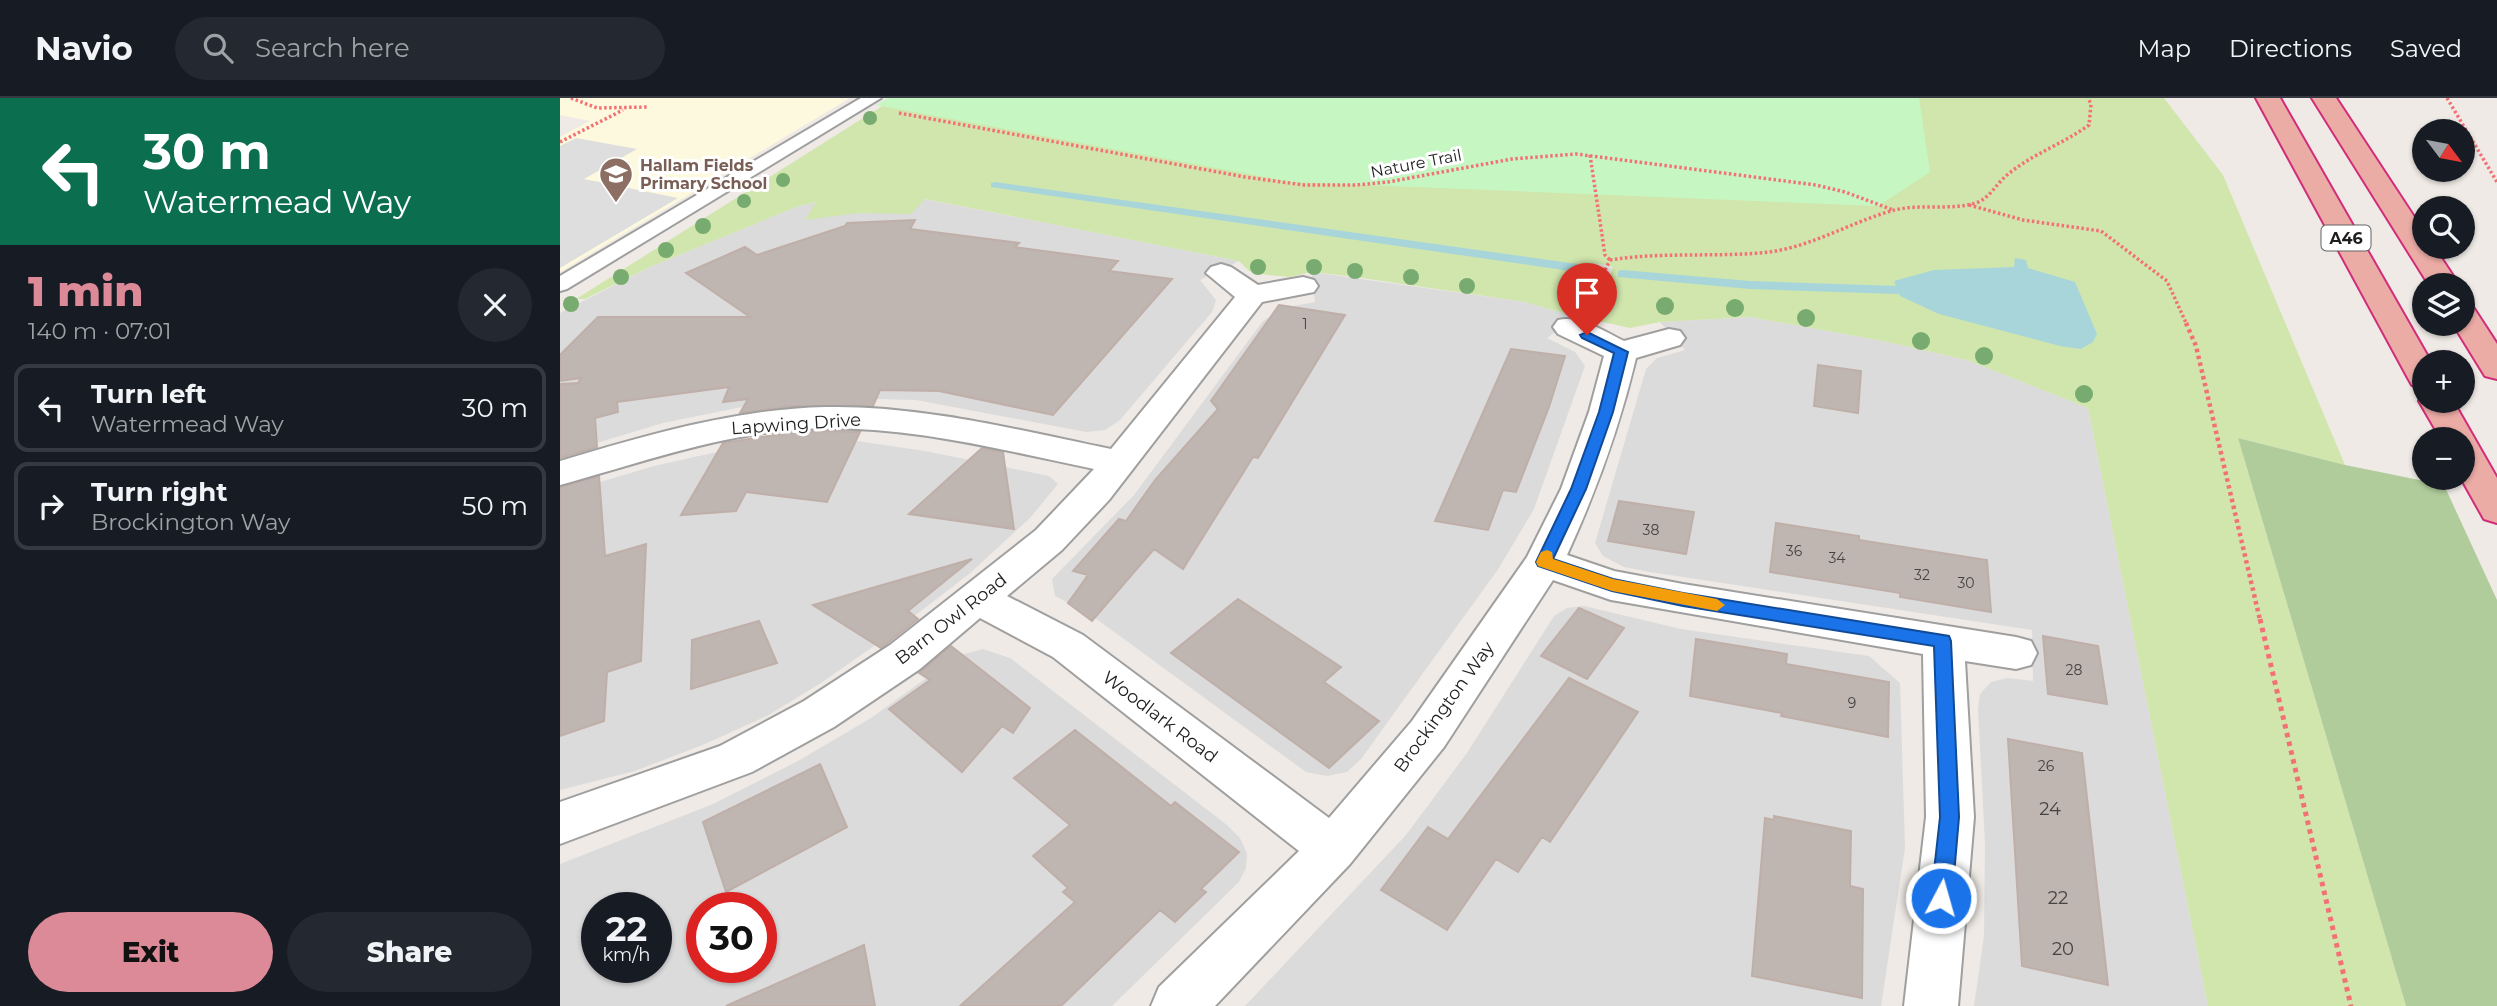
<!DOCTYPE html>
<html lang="en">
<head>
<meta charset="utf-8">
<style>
  :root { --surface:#171b24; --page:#242831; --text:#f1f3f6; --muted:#9ea1a6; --line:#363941; --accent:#dc8a97 }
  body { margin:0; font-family:Montserrat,sans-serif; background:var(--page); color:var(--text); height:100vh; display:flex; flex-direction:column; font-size:26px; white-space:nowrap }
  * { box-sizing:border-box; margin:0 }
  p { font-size:23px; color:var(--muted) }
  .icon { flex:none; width:38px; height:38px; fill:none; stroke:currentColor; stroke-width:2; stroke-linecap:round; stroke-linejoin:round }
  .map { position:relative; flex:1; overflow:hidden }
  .sheet { display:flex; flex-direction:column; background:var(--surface); width:560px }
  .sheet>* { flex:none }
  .hud { background:#0b6e4f; color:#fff; overflow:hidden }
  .needle { width:46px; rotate:122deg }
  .buttons { position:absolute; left:1852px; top:21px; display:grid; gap:14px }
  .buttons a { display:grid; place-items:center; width:63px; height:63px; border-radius:50%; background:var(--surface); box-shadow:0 2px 5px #0004; font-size:35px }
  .speed { position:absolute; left:21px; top:794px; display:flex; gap:14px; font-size:35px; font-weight:700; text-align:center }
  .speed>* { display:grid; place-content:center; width:91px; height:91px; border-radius:50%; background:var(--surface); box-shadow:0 2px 5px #0004; line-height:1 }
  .speed small { font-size:18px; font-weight:400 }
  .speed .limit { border:10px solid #d22; background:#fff; color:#111 }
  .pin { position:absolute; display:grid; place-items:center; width:60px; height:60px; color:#fff; margin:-72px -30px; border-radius:50% 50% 50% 0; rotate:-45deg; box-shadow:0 0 7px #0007 }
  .pin .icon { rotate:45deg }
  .me { position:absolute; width:77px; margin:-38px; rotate:6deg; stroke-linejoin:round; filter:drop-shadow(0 0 5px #0008) }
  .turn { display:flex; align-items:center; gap:24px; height:147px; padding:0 28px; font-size:32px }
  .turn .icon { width:91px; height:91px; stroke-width:2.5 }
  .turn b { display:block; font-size:49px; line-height:60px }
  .round { display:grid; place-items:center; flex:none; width:74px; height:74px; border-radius:37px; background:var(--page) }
  .summary { display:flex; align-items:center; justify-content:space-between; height:119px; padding:0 28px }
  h1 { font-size:42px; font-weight:800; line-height:52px; color:var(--accent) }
  .cta { display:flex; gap:14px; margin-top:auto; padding:14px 28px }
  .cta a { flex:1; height:80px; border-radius:42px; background:var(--accent); color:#111; font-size:28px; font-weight:800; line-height:80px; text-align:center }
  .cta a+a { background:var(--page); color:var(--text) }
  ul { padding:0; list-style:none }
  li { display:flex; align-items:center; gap:21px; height:88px; margin:0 14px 10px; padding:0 14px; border:4px solid var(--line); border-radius:14px }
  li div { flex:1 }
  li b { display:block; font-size:26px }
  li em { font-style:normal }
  header { display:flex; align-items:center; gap:42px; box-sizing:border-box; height:98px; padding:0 35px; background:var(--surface); border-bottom:2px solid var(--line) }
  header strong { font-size:33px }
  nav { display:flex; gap:38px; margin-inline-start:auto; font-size:24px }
  .search { width:490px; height:63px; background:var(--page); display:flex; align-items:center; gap:18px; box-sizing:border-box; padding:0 24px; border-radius:38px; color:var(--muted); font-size:26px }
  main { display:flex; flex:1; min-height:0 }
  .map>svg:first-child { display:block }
  .residential { fill:#dcdbdb; fill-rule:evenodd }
  .education { fill:#fdf9df }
  .grass { fill:#d0e6ad }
  .forest { fill:#b0cc9b }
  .park { fill:#c6f7c3 }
  .parking { fill:#dedede }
  .water { fill:#a7d5da }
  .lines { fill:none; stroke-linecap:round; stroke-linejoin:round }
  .stream { fill:#a7d5da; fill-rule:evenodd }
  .building { fill:#bfb5b1; stroke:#bfafa8; stroke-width:2 }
  .service-casing { stroke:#9f9f9f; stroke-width:4 }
  .minor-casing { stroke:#9f9f9f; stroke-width:4 }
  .trunk-casing { stroke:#d12d7a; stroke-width:4 }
  .path-far2 { stroke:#f37175; stroke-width:3.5; stroke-dasharray:2.5 2.5; stroke-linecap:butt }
  .path-far1 { stroke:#f37175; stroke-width:4.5; stroke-dasharray:3.5 3.5; stroke-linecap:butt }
  .path { stroke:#f37175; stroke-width:5; stroke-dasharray:4.5 4.5; stroke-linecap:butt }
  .service { fill:#fff; fill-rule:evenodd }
  .minor { fill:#fff; fill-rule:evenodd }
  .trunk { fill:#ecaca6; fill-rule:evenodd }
  .tree { fill:#78ab70 }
  .route { fill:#1a73e8; stroke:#114b97; stroke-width:2 }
  .slow { fill:#f59e0b }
  .labels { text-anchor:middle; stroke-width:6; stroke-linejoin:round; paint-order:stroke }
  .number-label { font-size:14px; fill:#464443 }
  .far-street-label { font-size:16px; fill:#1e1e1e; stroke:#fff }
  .far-education-label { font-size:16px; font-weight:bold; fill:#785e54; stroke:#fff; text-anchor:start }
  .shield { fill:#fff; stroke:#626262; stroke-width:2 }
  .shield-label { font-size:16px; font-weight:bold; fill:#1e1e1e }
  .street-label { font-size:18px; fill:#1e1e1e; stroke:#fff }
  .near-number-label { font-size:18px; fill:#464443 }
</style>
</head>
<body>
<header>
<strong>Navio</strong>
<div class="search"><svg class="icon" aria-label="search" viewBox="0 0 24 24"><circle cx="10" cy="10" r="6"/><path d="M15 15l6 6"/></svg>Search here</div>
<nav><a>Map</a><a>Directions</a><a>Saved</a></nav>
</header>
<main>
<section class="sheet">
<div class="hud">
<div class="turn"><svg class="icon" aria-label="left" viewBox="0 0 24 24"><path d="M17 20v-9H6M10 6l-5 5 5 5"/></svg><div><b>30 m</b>Watermead Way</div></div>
</div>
<div class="summary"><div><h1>1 min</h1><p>140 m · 07:01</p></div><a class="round"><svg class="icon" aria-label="close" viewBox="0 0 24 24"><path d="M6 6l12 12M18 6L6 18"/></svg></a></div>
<ul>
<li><svg class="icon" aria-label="left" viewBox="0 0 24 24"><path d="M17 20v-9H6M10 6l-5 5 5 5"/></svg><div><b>Turn left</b><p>Watermead Way</p></div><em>30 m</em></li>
<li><svg class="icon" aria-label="right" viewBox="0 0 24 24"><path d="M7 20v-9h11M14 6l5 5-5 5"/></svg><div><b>Turn right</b><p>Brockington Way</p></div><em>50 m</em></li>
</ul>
<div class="cta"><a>Exit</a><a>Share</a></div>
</section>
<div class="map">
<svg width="1937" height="908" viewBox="0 0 1937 908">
  <rect width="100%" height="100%" fill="#efeae5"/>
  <path class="residential" d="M364,101L679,163L640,182L656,202L652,214L560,322L545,332L526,334L356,302L274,300L187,308L103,325L0,356V215L90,169L236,109L257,104Z
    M751,174L965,204L1016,219L987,240L1015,254L1025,268L974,411L939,470L801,661L787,674L767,678L746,674L531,517L495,498L492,481L574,397L703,223L723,210L755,204Z
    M1190,219L1323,243L1407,262L1528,310L1648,908H1414L1424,838L1425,746L1418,611L1420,596L1431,584L1448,580L1473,583L1472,532L1090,474L1064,469L1043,458L1035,445L1086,271L1097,260L1125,252L1100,224Z
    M297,343L365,353L489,378L498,386L470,420L409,476L331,536L261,585L207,618L145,646L75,673L0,692V396L94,368L161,353L228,344Z
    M1024,508L1121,531L1309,558L1340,585L1345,750L1321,908H685L846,737L907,655L994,518L1007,510Z
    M423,551L450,560L667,727L680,740L687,756L686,770L679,784L552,908H0V766L153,706L238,663L311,620L390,563L404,556ZM37,810H96V870H37ZM142,810H201V870H142Z"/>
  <path class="education" d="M0,0H290L0,174V39L30,23L0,17Z"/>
  <path class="grass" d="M335,0H1604L1663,77L1785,367L1678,340L1846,908H1648L1528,310L1407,262L1323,243L1190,219L1100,224L1070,230L1034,222L1053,169L1038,165L1016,219L965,204L788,178L751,174L730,179L708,177L689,173L679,163L365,101L351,116L299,115L245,122L256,104L236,109L90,169L25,201H16Z"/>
  <path class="forest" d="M1678,340L1785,367L1884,387L1937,502V908H1846Z"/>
  <path class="park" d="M328,0H1359L1370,74L1318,108L732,84L316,7Z"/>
  <path class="parking" d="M16,40L77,51L24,81L118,100L0,170V48Z"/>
  <path class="water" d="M1455,160L1466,162L1468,170L1515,184L1537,236L1533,244L1521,251L1500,248L1379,216L1340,198L1334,183L1374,172L1454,169Z"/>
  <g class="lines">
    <path class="stream" d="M435,84L1017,166L1023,170L1017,174L431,89V85Z
      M1062,172L1190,183L1338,188L1344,192L1338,196L1190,191L1058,179V173Z"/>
  </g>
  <path class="building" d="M355,122L350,131L459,145L455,149L558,163L549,173L612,181L493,317L379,293L320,292L313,308H232L180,315L188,301L163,304L169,289L57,304L58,314L35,320L37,349L0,360V286L18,285L21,280L0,283V257L38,219H190L126,175L185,149L197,157L285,128L287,125Z
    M719,207L785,217L698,360L693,359L623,471L594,451L532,523L508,505L528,477L513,473L559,421L566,423L595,382L658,311L651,303Z
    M951,251L1005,258L989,309L956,394L943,392L928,432L875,423Z
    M1258,267L1301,273L1298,315L1254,308Z
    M267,333L300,334L267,404L186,394L176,413L121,417L163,345L228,335Z
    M422,350L443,354L454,431L349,416Z
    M39,378L45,458L86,446L81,563L47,574L44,623L0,638V389Z
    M1059,403L1134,414L1126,456L1048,443Z
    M1216,425L1299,438V442L1427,462L1431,514L1340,499V495L1210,474Z
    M412,461L348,513L358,521L321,550L253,507Z
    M678,501L781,569L764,584L819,623L769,670L611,555Z
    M1019,510L1064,530L1027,581L981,558Z
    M199,523L217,565L131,591L132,542Z
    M1483,538L1538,548L1547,606L1488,596Z
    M1136,541L1227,556L1226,566L1329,584L1328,639L1221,618L1222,615L1130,598Z
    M391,548L470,610L453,635L442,628L402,674L329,611L370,582L359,575Z
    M1009,580L1078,614L990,744L982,739L958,774L936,761L887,832L821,792L868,729L888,741Z
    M515,632L611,708L615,704L679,754L641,791L646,794L615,824L600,812L501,908H400L515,804L503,794L508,790L473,758L510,727L454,680Z
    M1448,641L1522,655L1548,887L1462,868Z
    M260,666L287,729L166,794L143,724Z
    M1214,718L1291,733L1290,788L1303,791L1302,900L1192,878L1205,720L1214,722Z
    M304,847L315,908H166Z"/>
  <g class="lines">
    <g class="service-casing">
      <path id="service" d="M301,0H321L7,191L0,193V178Z"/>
    </g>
    <g class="minor-casing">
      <path id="minor" d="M661,166L671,169L698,187L743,179L754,182L758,188L754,194L702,204L549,402L502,452L447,498L523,537L769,720L852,623L967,459L1001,391L1029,314L1044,258L998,236L993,229L998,222C1021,217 1043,233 1064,243L1109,231L1120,233L1125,240L1120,247L1076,260C1059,331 1037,391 1007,457L1054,473L1123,486L1456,539L1471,543L1477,555L1471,567L1456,571L1405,563L1414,719L1398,908H1344L1366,719L1363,556L1051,502L993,482L884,649L790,766L655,908H591L599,889L739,753L493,559L420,520L360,571L274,629L192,674L0,746V704L160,648L244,603L330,547L476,432L534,371C434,350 331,323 228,332C149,340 76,366 0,387V363C87,337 175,311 266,309C361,307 458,332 551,351L675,199L646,175L651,169Z"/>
    </g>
    <g class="trunk-casing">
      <path id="trunk" d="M1696,0H1720L1871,264H1864V290L1852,287L1848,280Z
        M1752,0H1776L1864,134V149H1874L1899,187H1869Z
        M1902,207L1913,209L1937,246V281L1925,278L1893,226H1902Z
        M1864,296V303H1893L1937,380V425L1924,421L1901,380L1902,341H1881L1859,303Z"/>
    </g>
    <path class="path-far2" d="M11,0L37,10L88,9
      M1887,0L1937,84
      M339,15L685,79L744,87H796L828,84L952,61L1016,56L1256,87L1285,94L1333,112
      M0,44L63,12
      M1030,57L1045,157L1050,162
      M1409,107L1463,122L1541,133L1607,183L1627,227
      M1050,162C1100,154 1149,159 1199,155C1246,152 1286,126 1331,113C1357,105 1389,113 1416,105C1430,100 1436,86 1447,77C1472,56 1503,46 1529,27L1531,6L1528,0
      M1032,199L1050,162"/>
    <path class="path-far1" d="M1626,225L1636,248L1700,522"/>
    <path class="path" d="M1700,521L1791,908"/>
    <use href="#service" class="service"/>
    <use href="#minor" class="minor"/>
    <use href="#trunk" class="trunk"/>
  </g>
  <g class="tree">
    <circle cx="310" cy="20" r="7"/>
    <circle cx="223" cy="82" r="7"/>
    <circle cx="184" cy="103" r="7"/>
    <circle cx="143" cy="128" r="8"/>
    <circle cx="106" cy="152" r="8"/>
    <circle cx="698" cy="169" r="8"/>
    <circle cx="754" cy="169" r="8"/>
    <circle cx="795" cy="173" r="8"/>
    <circle cx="61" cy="179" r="8"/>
    <circle cx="851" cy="179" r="8"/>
    <circle cx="907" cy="188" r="8"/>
    <circle cx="11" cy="206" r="8"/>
    <circle cx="1105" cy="208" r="9"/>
    <circle cx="1175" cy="210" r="9"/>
    <circle cx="1246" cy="220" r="9"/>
    <circle cx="1361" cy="243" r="9"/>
    <circle cx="1424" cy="258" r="9"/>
    <circle cx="1524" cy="296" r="9"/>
  </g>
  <path class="route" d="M1027,234L1068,254L1053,314L1026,391L993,461L1053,481L1123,495L1389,538L1391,543L1399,719L1392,800L1389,806L1381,809L1374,806L1371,800L1380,719L1374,548L1123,508L1052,493L978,468L976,464L1011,391L1039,314L1054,255L1022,240L1020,237Z"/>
  <path class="slow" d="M987,452L992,454L993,461L1053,481L1157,501L1165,507L1157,513L1052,493L978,468L976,464L981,454Z"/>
  <defs>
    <g id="school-pin" transform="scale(1.75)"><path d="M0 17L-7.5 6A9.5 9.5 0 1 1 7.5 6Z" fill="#8d6e63" stroke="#fff"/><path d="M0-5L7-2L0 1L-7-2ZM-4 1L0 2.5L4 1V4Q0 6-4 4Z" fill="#fff"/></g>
  </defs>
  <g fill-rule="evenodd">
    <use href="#school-pin" x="56" y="76"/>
  </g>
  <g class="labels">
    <g class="number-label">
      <text x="745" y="231">1</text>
      <text x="1091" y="437">38</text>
      <text x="1234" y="458">36</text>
      <text x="1277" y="465">34</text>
      <text x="1362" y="482">32</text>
      <text x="1406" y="490">30</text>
      <text x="1514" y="577">28</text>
      <text x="1292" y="610">9</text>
      <text x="1486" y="673">26</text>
    </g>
    <g class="far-street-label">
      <text transform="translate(856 65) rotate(-11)" y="6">Nature Trail</text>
    </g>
    <g class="far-education-label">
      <text x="80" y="73">Hallam Fields<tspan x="80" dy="18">Primary School</tspan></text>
    </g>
    <rect class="shield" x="1761.5" y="127.5" width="49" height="25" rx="5"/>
    <g class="shield-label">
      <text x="1786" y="146">A46</text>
    </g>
    <g class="street-label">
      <text transform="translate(236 326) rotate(-4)" y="6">Lapwing Drive</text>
      <text transform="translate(391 521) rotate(-38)" y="6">Barn Owl Road</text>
      <text transform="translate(884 609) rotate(-54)" y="6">Brockington Way</text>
      <text transform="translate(600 619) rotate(37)" y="6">Woodlark Road</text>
    </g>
    <g class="near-number-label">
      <text x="1490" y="717">24</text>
      <text x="1498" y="806">22</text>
      <text x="1503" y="857">20</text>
    </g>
  </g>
</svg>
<div class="buttons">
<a><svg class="needle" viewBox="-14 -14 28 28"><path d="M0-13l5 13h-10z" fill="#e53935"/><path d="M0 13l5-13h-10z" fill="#9ea1a6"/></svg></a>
<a><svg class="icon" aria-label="search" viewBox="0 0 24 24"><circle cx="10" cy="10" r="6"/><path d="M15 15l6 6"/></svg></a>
<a><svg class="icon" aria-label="layers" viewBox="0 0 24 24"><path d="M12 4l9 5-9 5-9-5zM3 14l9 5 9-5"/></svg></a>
<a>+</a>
<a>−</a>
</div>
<div class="speed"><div>22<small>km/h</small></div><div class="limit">30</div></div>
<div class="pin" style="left:1027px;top:237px;background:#d93025"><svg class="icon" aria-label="arrive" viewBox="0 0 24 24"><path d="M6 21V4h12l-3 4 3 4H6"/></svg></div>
<svg class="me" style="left:1381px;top:800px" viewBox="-20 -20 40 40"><circle r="17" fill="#1a73e8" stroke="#fff" stroke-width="3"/><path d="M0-11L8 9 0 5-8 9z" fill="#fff"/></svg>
</div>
</main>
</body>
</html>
